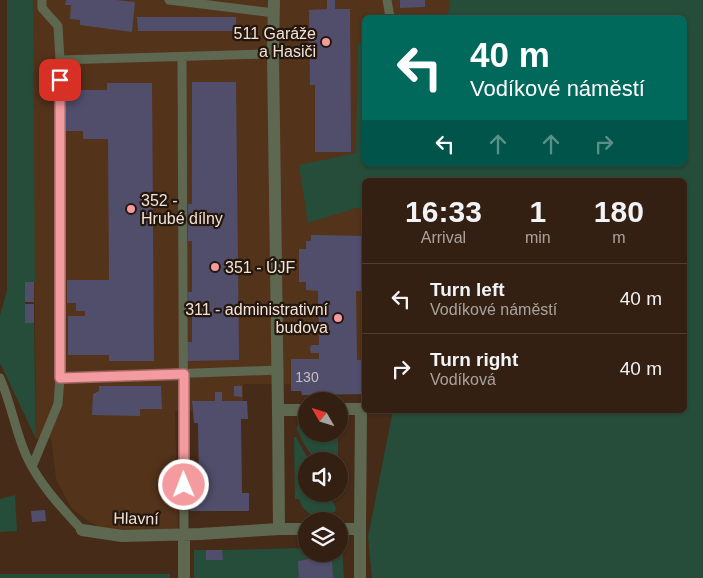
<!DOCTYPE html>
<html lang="en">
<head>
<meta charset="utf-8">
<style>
  :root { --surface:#342012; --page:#3f2d20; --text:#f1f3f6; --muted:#a9a39f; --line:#4e3e32 }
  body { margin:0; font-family:Arial,sans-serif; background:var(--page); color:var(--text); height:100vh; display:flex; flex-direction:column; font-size:19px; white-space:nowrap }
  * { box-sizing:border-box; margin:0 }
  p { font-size:16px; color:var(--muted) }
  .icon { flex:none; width:28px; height:28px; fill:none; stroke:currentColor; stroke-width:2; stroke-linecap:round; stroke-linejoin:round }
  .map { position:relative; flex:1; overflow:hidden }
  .details { position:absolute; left:362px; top:178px; width:325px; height:235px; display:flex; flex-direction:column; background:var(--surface); border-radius:8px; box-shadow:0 1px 4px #0004,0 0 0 1px var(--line) }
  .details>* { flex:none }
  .hud { position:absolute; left:362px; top:15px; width:325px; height:152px; border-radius:8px; box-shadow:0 1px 4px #0004,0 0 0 1px var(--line); background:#00695c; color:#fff; overflow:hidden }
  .needle { width:32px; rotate:309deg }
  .fabs { position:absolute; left:298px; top:392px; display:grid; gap:10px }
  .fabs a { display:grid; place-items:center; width:50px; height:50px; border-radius:50%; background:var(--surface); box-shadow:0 1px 4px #0004,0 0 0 1px var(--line); font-size:25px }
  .pin { position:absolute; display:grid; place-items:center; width:42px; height:42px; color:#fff; margin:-21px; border-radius:10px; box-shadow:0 2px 8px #0006 }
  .me { position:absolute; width:55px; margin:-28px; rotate:359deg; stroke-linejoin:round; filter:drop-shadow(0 0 4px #0008) }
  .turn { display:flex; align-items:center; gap:18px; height:105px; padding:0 25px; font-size:22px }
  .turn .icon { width:65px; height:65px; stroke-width:2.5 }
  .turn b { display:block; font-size:35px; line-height:42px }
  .lanes { display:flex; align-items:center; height:48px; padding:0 25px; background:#0003; justify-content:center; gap:25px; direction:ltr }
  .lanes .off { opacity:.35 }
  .eta { display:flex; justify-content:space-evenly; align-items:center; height:85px; text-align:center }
  .eta b { font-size:30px; font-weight:600; line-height:35px }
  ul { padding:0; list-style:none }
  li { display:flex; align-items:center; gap:15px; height:70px; padding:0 25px; border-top:1px solid var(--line) }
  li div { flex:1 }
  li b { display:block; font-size:19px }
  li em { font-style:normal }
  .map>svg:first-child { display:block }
  .built { fill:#53331a }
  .green { fill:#264d3a }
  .building { fill:#514e6c }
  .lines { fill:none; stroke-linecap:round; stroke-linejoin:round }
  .service { stroke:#5e6850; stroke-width:9 }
  .minor { stroke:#5e6850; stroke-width:12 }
  .tertiary { stroke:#5e6850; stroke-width:12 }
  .route-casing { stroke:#9f6567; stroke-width:12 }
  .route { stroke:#f49b9f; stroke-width:9 }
  .poi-dot { fill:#f49b9f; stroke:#23170e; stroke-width:2 }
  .labels { text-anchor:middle; stroke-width:4.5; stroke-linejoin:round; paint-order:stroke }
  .number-label { font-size:14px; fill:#cabdbc }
  .poi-label { font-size:16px; fill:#f3e2d6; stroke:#23170e; text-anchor:end }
  .street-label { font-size:16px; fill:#f3e2d6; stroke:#23170e }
</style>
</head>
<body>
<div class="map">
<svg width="703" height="578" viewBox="0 0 703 578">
  <rect width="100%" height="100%" fill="#452b18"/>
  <path class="built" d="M32,0H703V31L685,18H365V394L302,395L301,391L291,384H243V401H222V392H215V401H192V411H175L178,531H124L100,527L88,521L71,508L56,479L51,438L36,439Z"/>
  <path class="green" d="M7,0H33L35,282L25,283V323H34L36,439L0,363V316L7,290Z
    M449,0H703V578H372L368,537L393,410H685V180H365V213L359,207L308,223L299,165L356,153L358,43L365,46V165H685V18L447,17L450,5Z
    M306,424V434H338V461C309,461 309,452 296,428L298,425Z
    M294,437H296L308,459L309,461H306V494H328L336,508L335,512L310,514L302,507L299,499H295Z
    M15,495L17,531L0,532V499Z
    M339,547H342L344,578H194V550H206L207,560H222V550L306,548V554H339Z
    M0,574H170V578H0Z"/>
  <path class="building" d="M66,0H116L135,2L132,32L80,25V20L70,19L71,5H65Z
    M327,0H335V9H350L351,152H315V85H310L309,10L327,9Z
    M400,0H425V7L400,8Z
    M137,17H236V31H138Z
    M192,82H236L239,360L187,361V342H192V308H188V292H192V241H188V204H192Z
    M107,83H152L154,361H109V355H68V316H85V311H76V303H67V280H109L108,139H83V131H66L65,90H107Z
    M311,235L365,236V291H356L357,360H365V394L302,395L301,391H291V359H319V353H311L310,349L311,345H319L318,291L306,290V282H299V249H306V241H311Z
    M25,282H34V302H25Z
    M25,304H34V323H25Z
    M99,386H161L162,409H140V416L92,415L93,394L99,391Z
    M234,386H242V397L234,396Z
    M215,392H222V401H247L248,419H241L242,493H249V511H190V499H194V484L199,483L198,423H194L192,401H215Z
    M45,510L46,521L32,522L31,511Z
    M206,550H222L223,560H206Z
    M315,558V562L332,561L333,578H299L298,561Z"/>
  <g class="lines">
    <path class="service" d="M169,0L274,13
      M387,0L390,17
      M182,57L184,535
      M60,60L261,54L273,55
      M0,378C11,403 15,430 26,455C39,484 61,507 82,530
      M60,378L278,370
      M32,467L58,404L60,378V60L58,26L42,8V0"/>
    <path class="minor" d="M274,0L273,55L278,410
      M339,409H361L360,529H339
      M279,529L278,410H306
      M82,530L122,536L200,534L279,529H306
      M184,578V535"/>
    <path class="tertiary" d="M360,578V529"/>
  </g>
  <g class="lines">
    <g class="route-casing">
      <path id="route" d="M60,80V378L184,374V485"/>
    </g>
    <use href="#route" class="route"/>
  </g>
  <g class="poi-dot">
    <circle cx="326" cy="42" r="5"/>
    <circle cx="131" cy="209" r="5"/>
    <circle cx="215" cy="267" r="5"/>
    <circle cx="338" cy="318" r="5"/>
  </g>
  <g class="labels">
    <g class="number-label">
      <text x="307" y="382">130</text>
    </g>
    <g class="poi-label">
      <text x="316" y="39">511 Garáže<tspan x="316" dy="18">a Hasiči</tspan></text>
      <text x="141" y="206" text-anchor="start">352 -<tspan x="141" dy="18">Hrubé dílny</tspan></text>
      <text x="225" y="273" text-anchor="start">351 - ÚJF</text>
      <text x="328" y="315">311 - administrativní<tspan x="328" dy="18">budova</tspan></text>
    </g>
    <g class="street-label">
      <text transform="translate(136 518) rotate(1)" y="6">Hlavní</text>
    </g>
  </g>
</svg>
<div class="fabs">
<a><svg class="needle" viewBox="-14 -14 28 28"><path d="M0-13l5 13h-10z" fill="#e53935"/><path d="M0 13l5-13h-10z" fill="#a9a39f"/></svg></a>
<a><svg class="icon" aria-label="sound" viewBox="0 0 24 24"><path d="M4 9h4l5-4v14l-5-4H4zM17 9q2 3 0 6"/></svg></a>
<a><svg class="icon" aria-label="layers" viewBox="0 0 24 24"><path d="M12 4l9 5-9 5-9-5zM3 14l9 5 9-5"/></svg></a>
</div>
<div class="pin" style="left:60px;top:80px;background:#d93025"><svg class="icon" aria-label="arrive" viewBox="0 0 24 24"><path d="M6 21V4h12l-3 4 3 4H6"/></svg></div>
<svg class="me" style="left:184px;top:485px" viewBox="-20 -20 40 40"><circle r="17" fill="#f49b9f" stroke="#fff" stroke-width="3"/><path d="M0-11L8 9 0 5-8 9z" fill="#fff"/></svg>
<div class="hud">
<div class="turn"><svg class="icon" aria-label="left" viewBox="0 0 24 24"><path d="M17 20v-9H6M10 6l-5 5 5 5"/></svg><div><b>40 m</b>Vodíkové náměstí</div></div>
<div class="lanes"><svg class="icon" aria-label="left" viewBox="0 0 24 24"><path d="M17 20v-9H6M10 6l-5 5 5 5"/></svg><svg class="icon off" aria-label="ahead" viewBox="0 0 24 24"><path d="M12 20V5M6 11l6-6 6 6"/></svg><svg class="icon off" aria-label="ahead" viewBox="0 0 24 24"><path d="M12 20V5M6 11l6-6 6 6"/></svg><svg class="icon off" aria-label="right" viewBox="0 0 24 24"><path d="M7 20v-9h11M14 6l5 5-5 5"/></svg></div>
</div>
<section class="details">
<div class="eta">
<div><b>16:33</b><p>Arrival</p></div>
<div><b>1</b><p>min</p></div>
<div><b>180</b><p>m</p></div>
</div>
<ul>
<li><svg class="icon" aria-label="left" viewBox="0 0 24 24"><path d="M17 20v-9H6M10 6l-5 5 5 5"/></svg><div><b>Turn left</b><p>Vodíkové náměstí</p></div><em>40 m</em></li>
<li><svg class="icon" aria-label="right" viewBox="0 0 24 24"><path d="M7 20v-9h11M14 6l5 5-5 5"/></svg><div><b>Turn right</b><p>Vodíková</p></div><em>40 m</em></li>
</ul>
</section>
</div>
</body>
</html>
